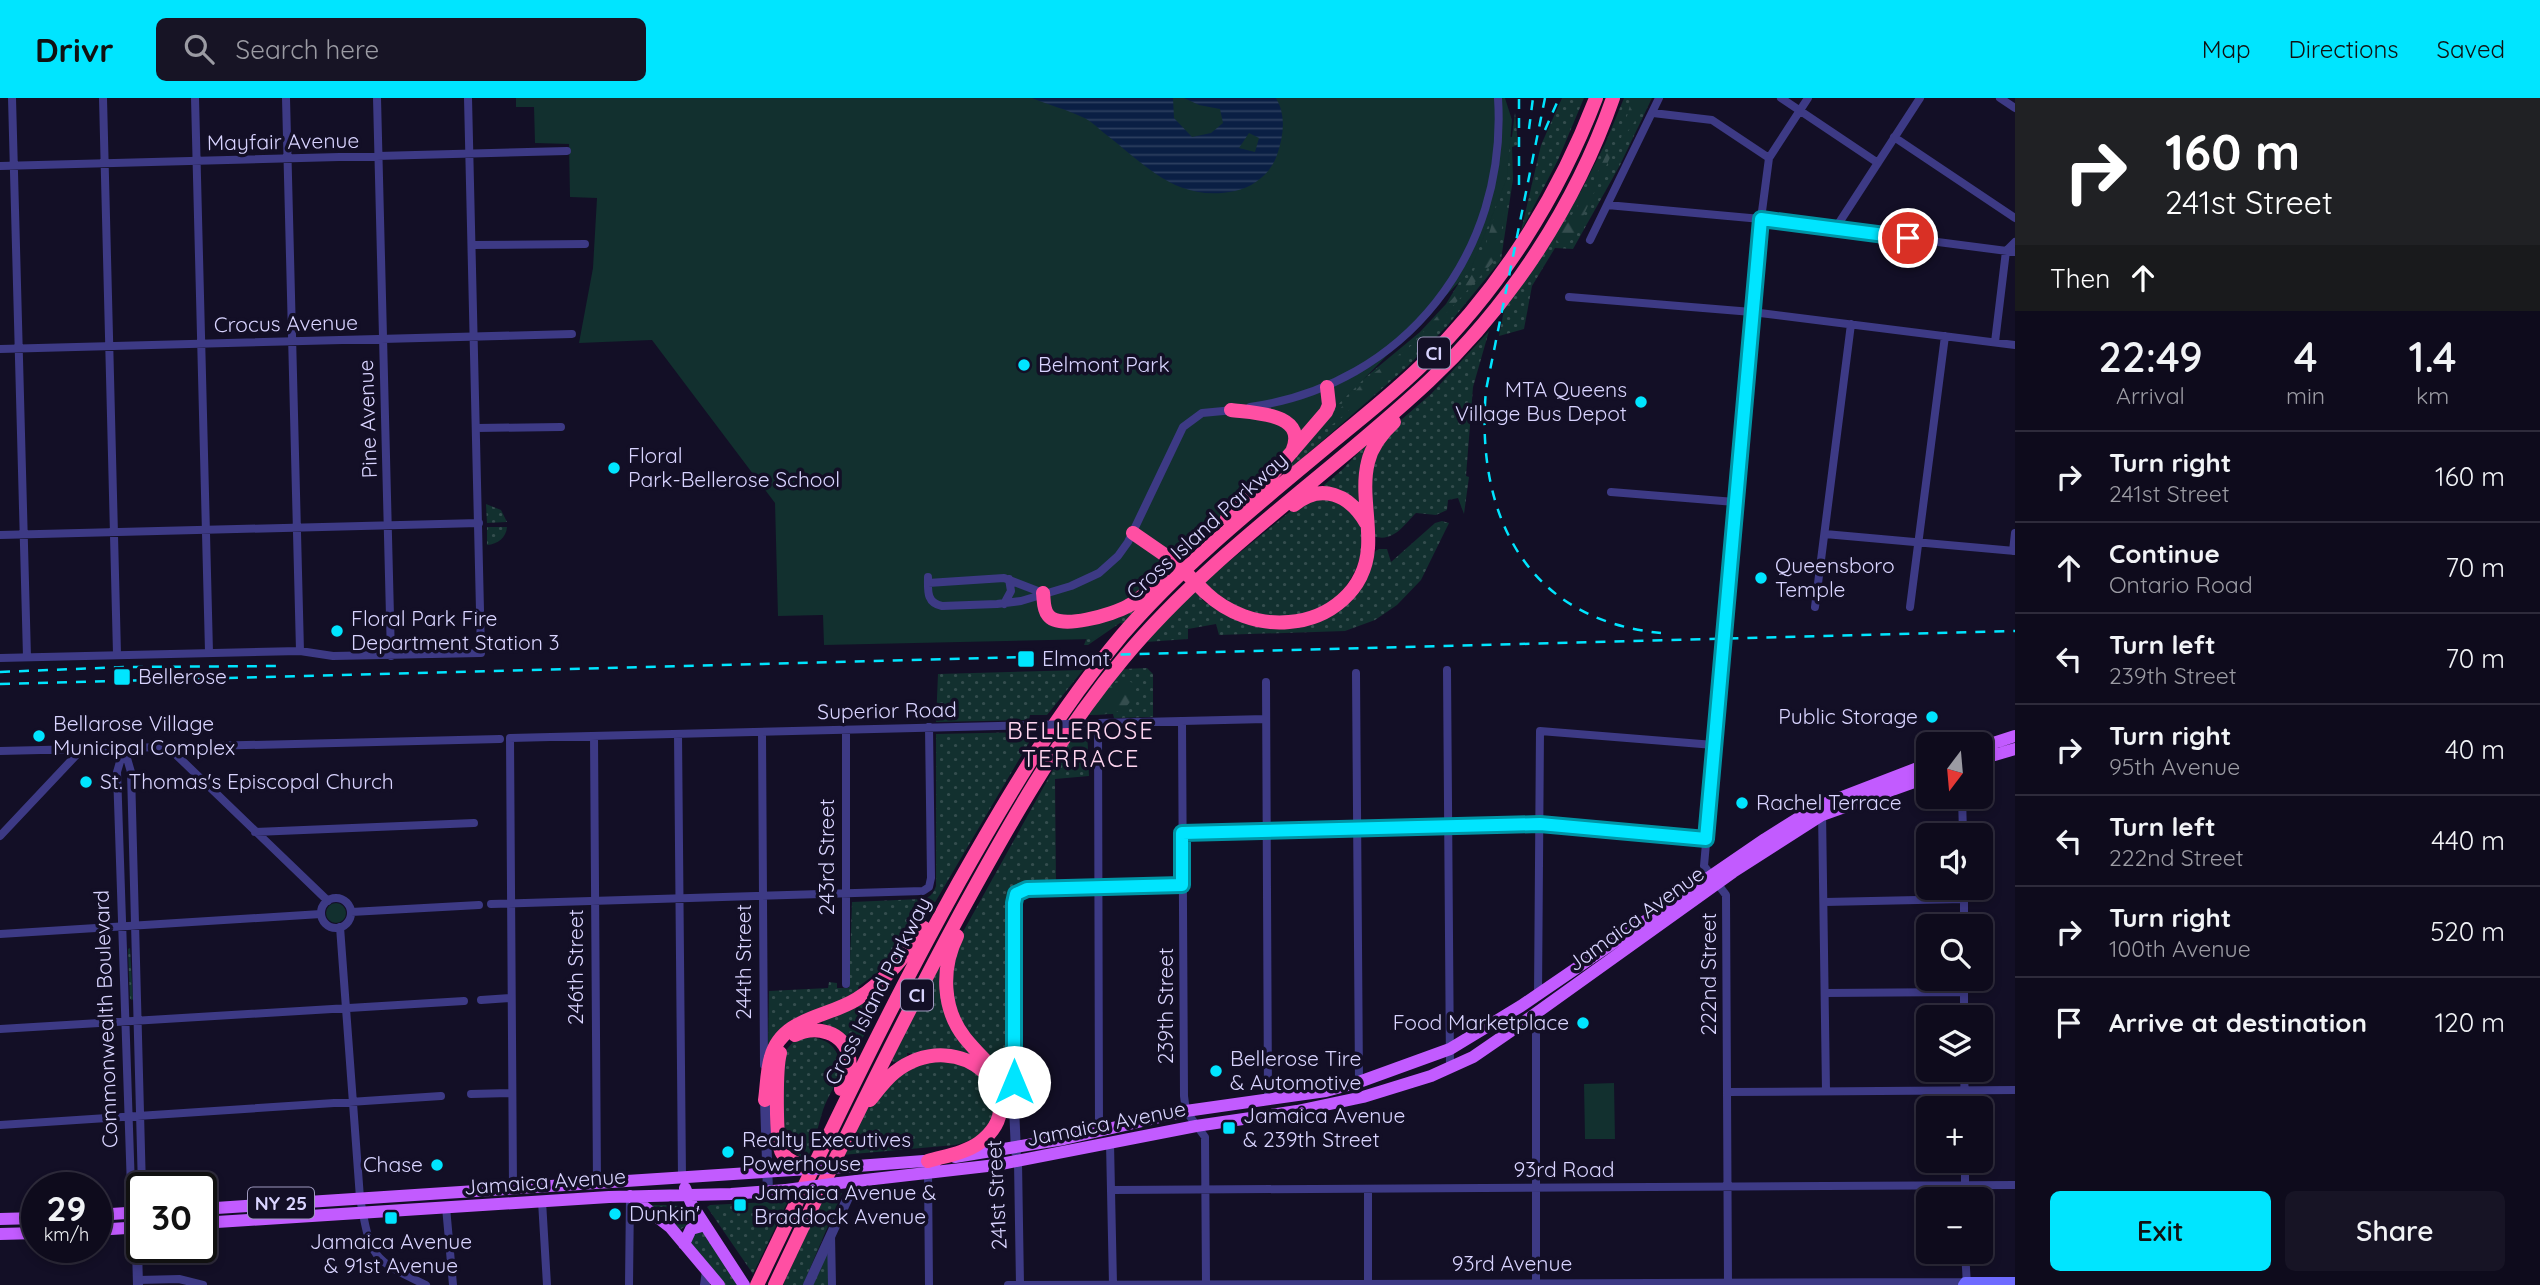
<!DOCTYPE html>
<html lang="en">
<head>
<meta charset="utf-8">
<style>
  :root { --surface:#0e0b1c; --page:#171425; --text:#f1f3f6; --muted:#9b9ba3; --line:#2e2b3b; --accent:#00e5ff }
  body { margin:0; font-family:Quicksand,sans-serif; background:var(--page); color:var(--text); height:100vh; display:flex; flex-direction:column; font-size:26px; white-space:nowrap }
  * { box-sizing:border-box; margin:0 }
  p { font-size:23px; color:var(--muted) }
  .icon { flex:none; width:38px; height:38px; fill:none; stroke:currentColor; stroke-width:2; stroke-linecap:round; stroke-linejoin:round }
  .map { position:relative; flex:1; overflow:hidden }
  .side { display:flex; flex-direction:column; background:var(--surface); width:525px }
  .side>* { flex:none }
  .hud { background:#202124; color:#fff; overflow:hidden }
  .needle { width:46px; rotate:196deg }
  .fabs { position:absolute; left:1916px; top:634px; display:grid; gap:14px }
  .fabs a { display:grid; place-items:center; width:77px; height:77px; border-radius:10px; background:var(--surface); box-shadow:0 4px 10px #0003,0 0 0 2px var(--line); font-size:35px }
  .speed { position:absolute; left:21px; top:1074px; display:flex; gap:14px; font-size:35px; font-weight:700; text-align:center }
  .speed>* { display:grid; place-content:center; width:91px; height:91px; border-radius:50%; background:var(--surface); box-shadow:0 4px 10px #0003,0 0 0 2px var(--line); line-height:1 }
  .speed small { font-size:18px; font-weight:400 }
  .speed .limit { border:4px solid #111; border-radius:10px; background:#fff; color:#111 }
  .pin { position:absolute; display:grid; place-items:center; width:60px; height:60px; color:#fff; margin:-30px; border:4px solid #fff; border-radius:50%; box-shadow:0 2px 7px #0007 }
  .me { position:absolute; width:77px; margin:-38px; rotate:0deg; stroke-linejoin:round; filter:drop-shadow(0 0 5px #0008) }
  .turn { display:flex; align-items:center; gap:24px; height:147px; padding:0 35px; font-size:32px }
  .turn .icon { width:91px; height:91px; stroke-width:2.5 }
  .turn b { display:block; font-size:49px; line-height:60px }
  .then { display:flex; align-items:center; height:66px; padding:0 35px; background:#0003; gap:14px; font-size:26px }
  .eta { display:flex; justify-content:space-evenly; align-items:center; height:119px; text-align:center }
  .eta b { font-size:42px; font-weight:600; line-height:49px }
  .primary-button { display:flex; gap:14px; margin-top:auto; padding:14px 35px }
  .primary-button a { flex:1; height:80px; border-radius:10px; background:var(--accent); color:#111; font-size:28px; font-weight:600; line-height:80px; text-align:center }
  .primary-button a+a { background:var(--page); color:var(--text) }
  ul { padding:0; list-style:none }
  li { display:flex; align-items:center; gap:21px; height:91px; padding:0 35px; border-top:2px solid var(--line) }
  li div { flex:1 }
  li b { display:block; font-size:26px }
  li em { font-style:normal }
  header { display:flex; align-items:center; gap:42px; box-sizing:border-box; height:98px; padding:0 35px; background:var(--accent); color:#111 }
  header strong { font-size:33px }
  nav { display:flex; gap:38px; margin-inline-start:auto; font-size:24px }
  .search { width:490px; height:63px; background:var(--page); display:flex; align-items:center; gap:18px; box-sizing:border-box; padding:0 24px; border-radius:10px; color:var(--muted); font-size:26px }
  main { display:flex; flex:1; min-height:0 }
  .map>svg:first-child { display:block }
  .grass { fill:url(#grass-dots) }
  .forest { fill:url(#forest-firs) }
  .garden { fill:#12302f }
  .water { fill:url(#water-rules); fill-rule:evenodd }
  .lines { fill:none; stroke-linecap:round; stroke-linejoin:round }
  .minor { stroke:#3d3a85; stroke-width:8 }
  .tertiary { stroke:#3d3a85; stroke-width:10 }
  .secondary { stroke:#6f6bff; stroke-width:10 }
  .primary { stroke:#c25bff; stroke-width:12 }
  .motorway { stroke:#ff4fa3; stroke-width:14 }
  .rail { stroke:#00e5ff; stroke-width:2.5; stroke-dasharray:10 9; stroke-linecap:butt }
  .minor-bridge { stroke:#3d3a85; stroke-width:8 }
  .primary-bridge { stroke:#c25bff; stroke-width:12 }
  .motorway-bridge { stroke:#ff4fa3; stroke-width:14 }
  .route-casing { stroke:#0095a6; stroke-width:18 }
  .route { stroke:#00e5ff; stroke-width:12 }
  .poi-dot { fill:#00e5ff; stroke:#130f26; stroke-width:2.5 }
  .labels { text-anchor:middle; stroke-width:7; stroke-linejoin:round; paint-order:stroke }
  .shield { fill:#130f26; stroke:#9e99be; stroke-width:2 }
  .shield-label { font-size:19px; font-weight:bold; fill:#d9d4ff }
  .street-label { font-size:21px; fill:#d9d4ff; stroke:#130f26 }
  .poi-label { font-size:21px; fill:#d9d4ff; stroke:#130f26; text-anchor:start }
  .quarter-label { font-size:24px; letter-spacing:2px; fill:#ffd6f0; stroke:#130f26 }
</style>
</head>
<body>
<header>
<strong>Drivr</strong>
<div class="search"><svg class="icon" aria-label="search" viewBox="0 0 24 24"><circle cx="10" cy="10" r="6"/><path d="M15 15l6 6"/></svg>Search here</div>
<nav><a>Map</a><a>Directions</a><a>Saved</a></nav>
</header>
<main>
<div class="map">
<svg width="2015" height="1187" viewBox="0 0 2015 1187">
  <defs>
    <pattern id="grass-dots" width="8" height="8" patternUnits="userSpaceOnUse" patternTransform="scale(1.75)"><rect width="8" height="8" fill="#12302f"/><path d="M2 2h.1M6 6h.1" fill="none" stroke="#344d4e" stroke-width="1.8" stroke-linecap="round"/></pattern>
    <pattern id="forest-firs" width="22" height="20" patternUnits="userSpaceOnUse" patternTransform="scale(1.75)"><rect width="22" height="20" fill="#12302f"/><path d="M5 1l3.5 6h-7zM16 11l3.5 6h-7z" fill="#344d4e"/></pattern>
    <pattern id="water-rules" width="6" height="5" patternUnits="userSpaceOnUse" patternTransform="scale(1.75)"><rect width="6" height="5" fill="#0a1f44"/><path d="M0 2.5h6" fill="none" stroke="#2d3f60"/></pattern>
  </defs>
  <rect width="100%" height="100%" fill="#130f26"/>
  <path class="grass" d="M1562,0H1584L1558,62L1521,133L1541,47Z
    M1624,0H1652L1620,67L1573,151L1555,150L1532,188L1524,231L1499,238L1505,207L1580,95L1605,46Z
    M1515,14L1518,47L1512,49L1513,81L1501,162L1448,227L1408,268L1290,371L1288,366L1349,293L1420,234L1446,206L1472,163L1506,38L1512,39Z
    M1489,233L1473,289L1466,378L1469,379L1464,416L1458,400L1448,402L1447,412L1436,417L1416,415C1403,428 1393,445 1373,438L1370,367L1387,334L1431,296Z
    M1372,340L1362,408L1324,390V387L1343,371Z
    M1312,400L1338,401C1344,409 1355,417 1360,425C1363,431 1364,444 1362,451C1355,487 1328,517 1290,519C1256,521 1228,502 1197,496L1207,506L1210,505L1236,522L1326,519L1373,455L1379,451H1387L1391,464L1435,425L1442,423L1449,425L1421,482L1397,507L1375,522L1345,533L1219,537L1216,526L1188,531V541L1146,544L1203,485L1298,407Z
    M486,406L501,412L507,424L487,425Z
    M487,429H507C506,440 498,446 487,447Z
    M1140,506L1123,526L1120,525L1088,547H1084L1091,529Z
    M1147,570L1153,576V619L1114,620L1113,616L1087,617L1123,571Z
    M1083,572L1047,617H1030L1029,622L936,624L938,576Z
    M1033,634L1032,636H1034L917,835L890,865L858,889L859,894L768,950L769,893L828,890L829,884L837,885V890H849L852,804L921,801C930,800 933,796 936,788V636Z
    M1073,636L1087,639L1089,678L1055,681L1056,786C1039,786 1017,781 1010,799L1009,981C999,966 987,956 975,943C948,913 947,887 954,850Z
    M130,850L133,901L132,902L130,901L128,851Z
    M948,850L942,889L987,968L907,955L908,960L900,966L892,963L898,946Z
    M890,886L851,963L832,930L823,926V922L850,910Z
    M812,939C821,941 831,944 835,952C849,973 830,991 823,1012C818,1028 815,1044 808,1059H801L789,1052L787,1054L782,1041V962L786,952L795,942Z
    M948,961C956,964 968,965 974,970C991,980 1001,1012 989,1029C981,1039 967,1044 955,1047L842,1057C861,1023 878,981 916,965C925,961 938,962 948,961Z
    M842,1095L803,1187H783L823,1099Z
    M788,1103L753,1176L707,1109L710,1107Z
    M652,1107C672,1108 683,1103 695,1121L680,1132L651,1108Z
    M698,1132L705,1136L739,1187H725L690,1147L692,1134Z
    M829,1151V1187H812Z"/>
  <path class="forest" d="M1632,0H1646L1635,23L1613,53L1575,136L1568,146L1559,145L1556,141L1592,86L1607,55L1621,40Z
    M1505,108L1498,159L1396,270L1336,324L1320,334L1366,281L1412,247L1468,183L1483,156L1496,112Z
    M1128,582L1137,588C1129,617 1113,616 1087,617L1111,586Z
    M1073,636L1087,639L1089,668L1065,666L1063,659L1069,650Z"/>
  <path class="garden" d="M516,0H1505L1512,22L1507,80L1470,173L1356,289L1095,541L824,547L823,517L778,518L775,405L652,242L579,245L593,170L597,100L570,99L569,46L535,45L534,9H516Z
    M326 815a10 10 0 1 1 20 0a10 10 0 1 1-20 0Z
    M1614,985L1615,1041H1585L1584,986Z"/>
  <path class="water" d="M1032,0H1173L1174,20L1192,39L1211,35L1223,25L1220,11L1199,7L1184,0H1276C1286,17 1284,37 1277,57C1271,75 1254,89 1235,93C1176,105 1146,67 1104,35C1097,29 1090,22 1082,19C1066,11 1048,7 1032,0ZM1249,35L1259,40L1255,54L1239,50Z"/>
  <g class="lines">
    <path class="minor" d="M12,0L27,559
      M103,0L117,556
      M195,0L209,554
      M286,0L300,553
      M377,0L391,558
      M1781,0L1878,65
      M2000,0L2015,10
      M1653,15L1712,22L1769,60
      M1894,39L2015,120
      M0,68L567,53
      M1607,107L1761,121L2015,154
      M1835,131L1920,0
      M1590,142L1659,0
      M472,147L585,146
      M1569,199L1752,214L2015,247
      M1995,244L2006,153L2015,144
      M0,251L572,236
      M1250,309C1405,287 1508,155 1498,0
      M477,330L561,329
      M1611,394L1735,404
      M1825,436L2015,453
      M0,437L479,425
      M2013,453L2015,435
      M928,479C928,492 926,505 942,508L997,506L1021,503L1071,488L1099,475L1118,458L1128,444L1183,329L1202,315L1234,312
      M928,485L1004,480L1043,495
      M1004,506L1011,493L1009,481
      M1815,509L1851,226
      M1910,509L1945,238
      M0,560L300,553L333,558L481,555L468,0
      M1447,572L1450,970
      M1356,575L1359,984
      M1266,584L1268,1003
      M1182,623L1184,998L1186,1013L1205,1039L1206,1186
      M846,632V886
      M762,634L764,967
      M678,636L682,1080
      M594,638L597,1085
      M168,649L328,803
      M0,653L500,641
      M1962,698L1963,737
      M1822,713L1826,993
      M255,734L474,725
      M1182,735L1540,726L1706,741
      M0,738L82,651
      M1964,789V828
      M321 815a15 15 0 1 1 30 0a15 15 0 1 1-30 0Z
      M1825,804L1964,801
      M491,806L923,793L929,789L931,780L929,629
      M351,814L479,807
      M340,829L360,1100C371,1160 371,1161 426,1187
      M0,836L321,816
      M1964,880V919
      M1825,895L1964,894
      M1538,897L1540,633L1714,647
      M481,902L511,900
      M1536,914V1187
      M0,931L464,903
      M1964,971L1965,1010
      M1727,994L2015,992
      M471,996L512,995
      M1014,1000V805L1016,796L1027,791L1182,787
      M0,1027L441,998
      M1099,1033L1098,625L1266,621
      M1110,1045L1113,1187
      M1965,1062V1101
      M1018,1064L1020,1187
      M928,1073L929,1187
      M513,1090L510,640L1038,627
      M1368,1091V1187
      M1113,1092L2015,1087
      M542,1103L547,1187
      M446,1109L453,1187
      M136,1114L131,1090L117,674L124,650L131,674L142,1090
      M831,1137L832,1187
      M1965,1153L1967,1187
      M138,1182L179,1181L203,1187
      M629,1187L630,1098
      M1008,1187L1965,1184
      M1728,1187L1726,797L1704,768L1761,121L1769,60L1808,0"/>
    <path class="tertiary" d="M765,1002L768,1094
      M1014,1009L1016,1054
      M136,1114L138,1187
      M705,1187L707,1173
      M808,1187L856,1082"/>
    <path class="secondary" d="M1963,1187L1965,1184H2015"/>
    <path class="primary" d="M1981,649L2015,638
      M1981,661L2015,651
      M955,1059L1064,1041L1186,1013L1326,993L1359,984L1450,951L1521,908L1765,741L1816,709L1928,666
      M844,1069L937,1062
      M839,1085L996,1067L1196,1028L1297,1013L1363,999L1431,978L1473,959L1521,926L1733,774L1822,717L1928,679
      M685,1090L692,1107L744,1187
      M630,1098L670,1129L719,1187
      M201,1111L809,1071
      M96,1117L142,1114
      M0,1121L37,1120
      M201,1125L609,1099L731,1096L786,1092
      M96,1132L142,1129
      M0,1136L37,1135
      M684,1146L691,1131L705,1127"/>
    <path class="motorway" d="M1231,312C1255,315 1309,315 1292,354
      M1294,407C1321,384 1350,397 1366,425
      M1227,420L1265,385L1326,314L1329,307L1327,289
      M1133,435L1175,464
      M1205,494C1227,515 1258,527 1289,524C1329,521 1365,493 1368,450C1370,422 1361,392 1368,364C1372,347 1382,335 1394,324
      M1043,495C1044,502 1043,511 1048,517C1059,533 1114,516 1128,508C1141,501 1151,488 1165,483
      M957,838C941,870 942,911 965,940C986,966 1004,975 1014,1009
      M795,937C815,927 844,933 849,959C851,970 846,981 841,991
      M780,955C776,969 775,1044 782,1055C789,1064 800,1067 811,1071
      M765,1002C767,988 767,972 771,959C782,919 827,920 857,901C886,883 905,858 924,830
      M870,1002C878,992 885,982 895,974C961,923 1039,1001 979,1045C965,1055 945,1058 928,1063
      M757,1187C822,1051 886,915 959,784C1008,697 1058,613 1122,537C1185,464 1261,404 1335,342C1365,317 1396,293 1424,265C1500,191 1558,99 1596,0
      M775,1187C834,1062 894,938 960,816C1008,728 1058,639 1123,561C1212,454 1328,378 1429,283C1511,206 1576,106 1613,0"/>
    <path class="rail" d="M1545,0L1486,292C1475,416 1526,522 1661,535
      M1529,31L1533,0
      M1545,32L1559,0
      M1519,87V0
      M0,574L127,569L283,568
      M0,586L2015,533"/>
    <path class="minor-bridge" d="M1038,627L1098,625"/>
    <path class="primary-bridge" d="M811,1071L844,1069
      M786,1092L839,1085"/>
    <path class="motorway-bridge" d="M1175,464L1205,494"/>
  </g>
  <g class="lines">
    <g class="route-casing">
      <path id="route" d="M1014,984V805L1016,796L1027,791L1182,787V735L1540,726L1706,741L1761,121L1908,140"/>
    </g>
    <use href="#route" class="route"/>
  </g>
  <g class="poi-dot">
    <circle cx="1024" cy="267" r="7"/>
    <circle cx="1641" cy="304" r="7"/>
    <circle cx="614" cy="370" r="7"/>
    <circle cx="1761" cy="480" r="7"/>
    <circle cx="337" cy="533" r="7"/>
    <rect x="1017" y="552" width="18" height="18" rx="3.5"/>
    <rect x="113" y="570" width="18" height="18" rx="3.5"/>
    <circle cx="1932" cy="619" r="7"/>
    <circle cx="39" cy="638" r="7"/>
    <circle cx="86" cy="684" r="7"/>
    <circle cx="1742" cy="705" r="7"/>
    <circle cx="1583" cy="925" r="7"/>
    <circle cx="1216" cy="973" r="7"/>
    <rect x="1222" y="1023" width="14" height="14" rx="3.5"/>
    <circle cx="728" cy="1054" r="7"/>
    <circle cx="437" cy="1067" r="7"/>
    <rect x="733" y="1100" width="14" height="14" rx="3.5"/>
    <circle cx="615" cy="1116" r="7"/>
    <rect x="384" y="1113" width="14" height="14" rx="3.5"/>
  </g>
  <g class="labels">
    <g class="shield">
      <rect x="1418" y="239.5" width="32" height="31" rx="5"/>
      <rect x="901" y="881.5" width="32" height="31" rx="5"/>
      <rect x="248" y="1089.5" width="66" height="31" rx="5"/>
    </g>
    <g class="shield-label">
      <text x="1434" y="262">CI</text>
      <text x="917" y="904">CI</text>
      <text x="281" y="1112">NY 25</text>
    </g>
    <g class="street-label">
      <text transform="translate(283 44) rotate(-1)" y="7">Mayfair Avenue</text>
      <text transform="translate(286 226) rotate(-1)" y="7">Crocus Avenue</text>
      <text transform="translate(368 321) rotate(-92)" y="7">Pine Avenue</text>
      <text transform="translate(1207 428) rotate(-42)" y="7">Cross Island Parkway</text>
      <text transform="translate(887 613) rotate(-1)" y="7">Superior Road</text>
      <text transform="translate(827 759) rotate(-90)" y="7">243rd Street</text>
      <text transform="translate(1636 821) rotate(-36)" y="7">Jamaica Avenue</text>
      <text transform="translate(744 864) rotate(-90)" y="7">244th Street</text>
      <text transform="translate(576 869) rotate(-90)" y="7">246th Street</text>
      <text transform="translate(1709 876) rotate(-90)" y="7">222nd Street</text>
      <text transform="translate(878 893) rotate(-63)" y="7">Cross Island Parkway</text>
      <text transform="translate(1166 908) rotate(-90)" y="7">239th Street</text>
      <text transform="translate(106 921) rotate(-92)" y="7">Commonwealth Boulevard</text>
      <text transform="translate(1106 1026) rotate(-11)" y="7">Jamaica Avenue</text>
      <text x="1564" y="1079">93rd Road</text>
      <text transform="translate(545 1084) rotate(-4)" y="7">Jamaica Avenue</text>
      <text transform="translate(997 1097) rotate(-93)" y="7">241st Street</text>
      <text x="1512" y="1173">93rd Avenue</text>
    </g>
    <g class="poi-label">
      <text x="1038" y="274">Belmont Park</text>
      <text x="1627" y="299" text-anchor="end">MTA Queens<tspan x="1627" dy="24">Village Bus Depot</tspan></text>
      <text x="628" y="365">Floral<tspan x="628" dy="24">Park-Bellerose School</tspan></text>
      <text x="1775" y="475">Queensboro<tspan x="1775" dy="24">Temple</tspan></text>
      <text x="351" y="528">Floral Park Fire<tspan x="351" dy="24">Department Station 3</tspan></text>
      <text x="1042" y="568">Elmont</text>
      <text x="138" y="586">Bellerose</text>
      <text x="1918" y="626" text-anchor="end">Public Storage</text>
      <text x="53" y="633">Bellarose Village<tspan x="53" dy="24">Municipal Complex</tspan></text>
      <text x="100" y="691">St. Thomas's Episcopal Church</text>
      <text x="1756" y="712">Rachel Terrace</text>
      <text x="1569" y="932" text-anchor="end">Food Marketplace</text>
      <text x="1230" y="968">Bellerose Tire<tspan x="1230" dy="24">&amp; Automotive</tspan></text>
      <text x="1243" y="1025">Jamaica Avenue<tspan x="1243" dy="24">&amp; 239th Street</tspan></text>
      <text x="742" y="1049">Realty Executives<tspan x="742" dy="24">Powerhouse</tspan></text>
      <text x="423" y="1074" text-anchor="end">Chase</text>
      <text x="754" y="1102">Jamaica Avenue &amp;<tspan x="754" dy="24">Braddock Avenue</tspan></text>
      <text x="629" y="1123">Dunkin'</text>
      <text x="391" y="1151" text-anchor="middle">Jamaica Avenue<tspan x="391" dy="24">&amp; 91st Avenue</tspan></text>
    </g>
    <g class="quarter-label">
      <text x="1081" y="641">BELLEROSE<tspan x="1081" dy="28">TERRACE</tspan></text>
    </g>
  </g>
</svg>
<div class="fabs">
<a><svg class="needle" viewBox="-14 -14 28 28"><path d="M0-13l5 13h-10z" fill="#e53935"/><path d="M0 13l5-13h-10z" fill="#9b9ba3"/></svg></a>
<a><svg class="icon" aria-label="sound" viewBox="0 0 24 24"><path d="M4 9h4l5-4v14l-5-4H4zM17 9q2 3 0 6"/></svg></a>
<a><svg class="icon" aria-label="search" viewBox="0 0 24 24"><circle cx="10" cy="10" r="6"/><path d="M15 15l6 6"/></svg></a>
<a><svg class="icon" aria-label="layers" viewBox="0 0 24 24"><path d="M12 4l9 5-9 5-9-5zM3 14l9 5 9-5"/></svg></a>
<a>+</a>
<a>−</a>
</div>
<div class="speed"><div>29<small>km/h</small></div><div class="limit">30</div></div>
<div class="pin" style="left:1908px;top:140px;background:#d93025"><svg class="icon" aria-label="arrive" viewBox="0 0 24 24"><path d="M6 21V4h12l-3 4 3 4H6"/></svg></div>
<svg class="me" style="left:1014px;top:984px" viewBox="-20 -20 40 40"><circle r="19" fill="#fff"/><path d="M0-13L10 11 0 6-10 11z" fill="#00e5ff"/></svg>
</div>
<section class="side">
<div class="hud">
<div class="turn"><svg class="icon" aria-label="right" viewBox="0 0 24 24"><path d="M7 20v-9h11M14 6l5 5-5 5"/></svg><div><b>160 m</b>241st Street</div></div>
<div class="then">Then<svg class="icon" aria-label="ahead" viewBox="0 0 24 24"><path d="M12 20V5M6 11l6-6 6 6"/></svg></div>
</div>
<div class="eta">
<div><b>22:49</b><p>Arrival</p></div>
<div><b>4</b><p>min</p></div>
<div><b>1.4</b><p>km</p></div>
</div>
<ul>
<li><svg class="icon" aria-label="right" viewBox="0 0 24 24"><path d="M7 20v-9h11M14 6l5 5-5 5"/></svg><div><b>Turn right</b><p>241st Street</p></div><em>160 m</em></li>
<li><svg class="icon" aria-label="ahead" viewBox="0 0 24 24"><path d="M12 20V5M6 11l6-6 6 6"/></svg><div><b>Continue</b><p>Ontario Road</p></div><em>70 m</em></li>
<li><svg class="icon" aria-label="left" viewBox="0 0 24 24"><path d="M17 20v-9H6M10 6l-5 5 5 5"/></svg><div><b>Turn left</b><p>239th Street</p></div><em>70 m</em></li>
<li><svg class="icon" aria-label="right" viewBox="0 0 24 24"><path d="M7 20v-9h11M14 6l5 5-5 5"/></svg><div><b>Turn right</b><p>95th Avenue</p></div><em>40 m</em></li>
<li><svg class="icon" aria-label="left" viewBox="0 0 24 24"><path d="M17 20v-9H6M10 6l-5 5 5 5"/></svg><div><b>Turn left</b><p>222nd Street</p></div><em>440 m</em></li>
<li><svg class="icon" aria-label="right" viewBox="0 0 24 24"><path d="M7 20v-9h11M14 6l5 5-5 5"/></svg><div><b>Turn right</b><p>100th Avenue</p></div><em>520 m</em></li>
<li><svg class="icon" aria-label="arrive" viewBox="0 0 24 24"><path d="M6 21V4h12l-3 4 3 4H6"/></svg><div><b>Arrive at destination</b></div><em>120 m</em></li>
</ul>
<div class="primary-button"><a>Exit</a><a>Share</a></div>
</section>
</main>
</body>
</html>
